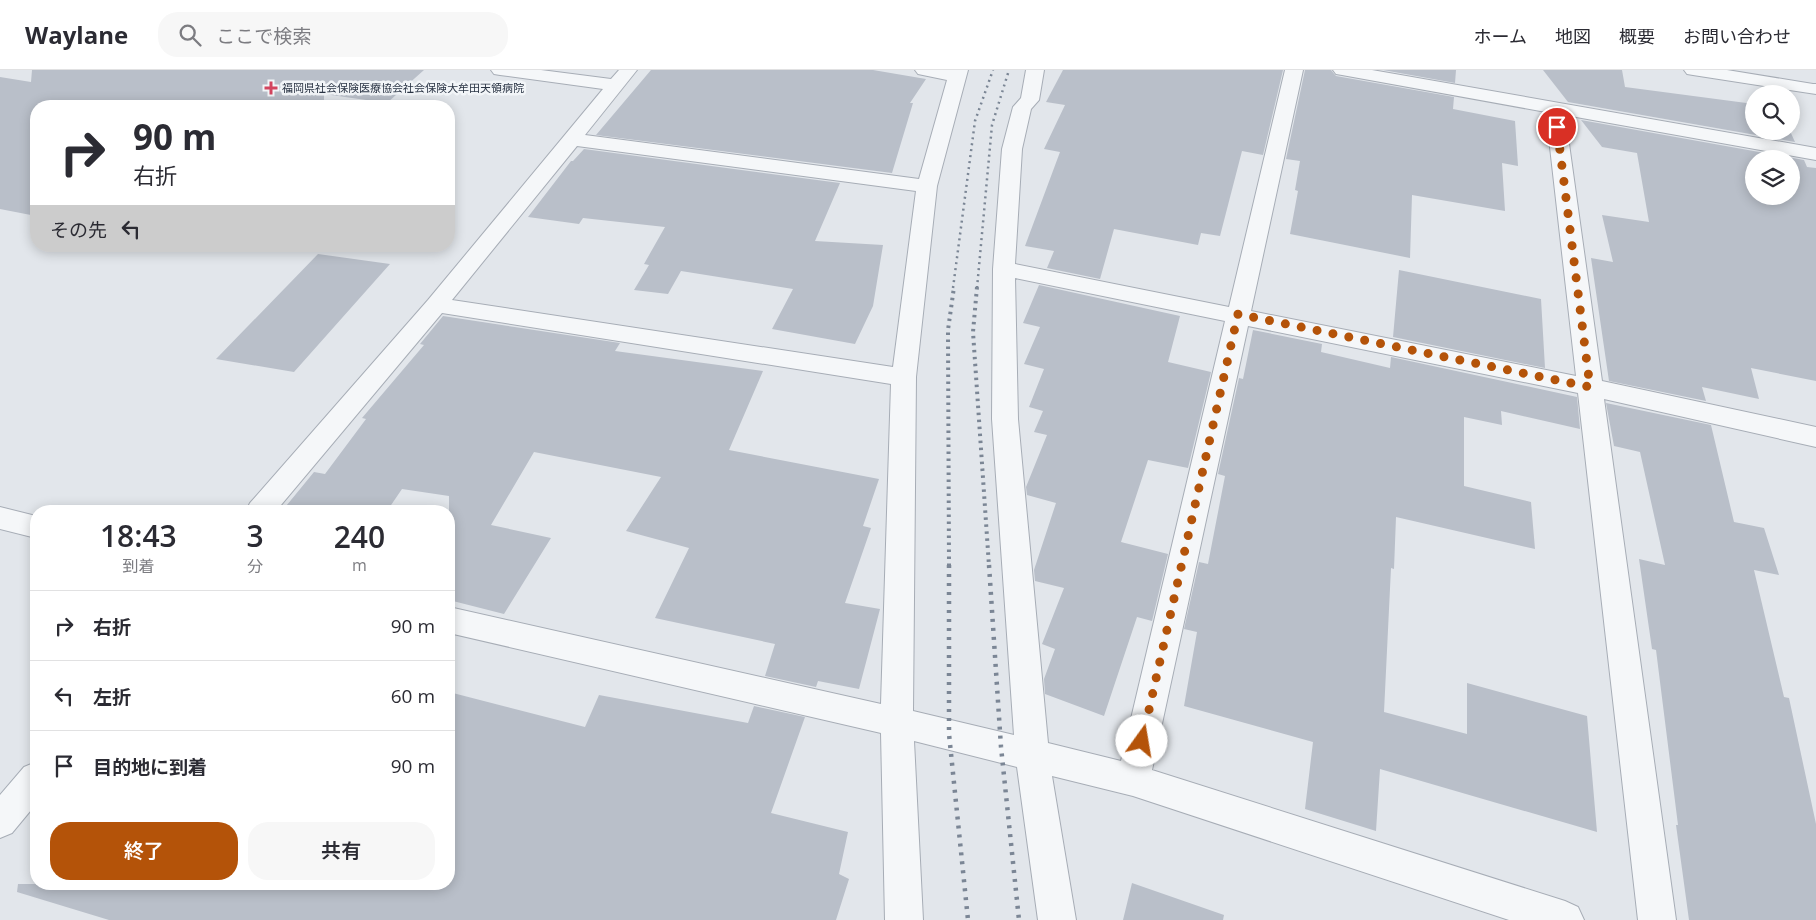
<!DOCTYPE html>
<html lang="ja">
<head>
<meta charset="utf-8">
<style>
  :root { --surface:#fff; --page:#f7f7f7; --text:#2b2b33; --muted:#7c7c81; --line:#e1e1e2; --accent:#b45309 }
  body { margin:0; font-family:"Open Sans","Noto Sans JP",sans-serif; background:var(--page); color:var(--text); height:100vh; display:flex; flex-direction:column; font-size:19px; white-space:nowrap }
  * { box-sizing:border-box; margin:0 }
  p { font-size:16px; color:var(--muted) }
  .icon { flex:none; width:28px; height:28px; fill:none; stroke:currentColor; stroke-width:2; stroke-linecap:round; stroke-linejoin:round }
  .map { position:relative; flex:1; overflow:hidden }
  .drawer { position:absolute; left:30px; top:435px; width:425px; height:385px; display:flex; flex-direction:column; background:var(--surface); border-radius:20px; box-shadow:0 2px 12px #0003 }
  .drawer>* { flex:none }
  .top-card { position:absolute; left:30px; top:30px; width:425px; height:152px; border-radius:20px; box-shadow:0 2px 12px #0003; background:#fff; color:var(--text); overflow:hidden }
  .buttons { position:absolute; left:1745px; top:15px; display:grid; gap:10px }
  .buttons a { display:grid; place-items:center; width:55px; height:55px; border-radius:50%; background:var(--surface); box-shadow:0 2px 12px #0003; font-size:25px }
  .pin { position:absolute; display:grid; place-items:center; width:42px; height:42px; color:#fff; margin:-21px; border:2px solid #fff; border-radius:50%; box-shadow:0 1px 5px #0007 }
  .me { position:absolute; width:55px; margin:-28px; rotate:13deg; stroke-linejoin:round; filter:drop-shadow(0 0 4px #0008) }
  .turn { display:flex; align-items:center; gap:18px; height:105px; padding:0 20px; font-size:22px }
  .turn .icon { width:65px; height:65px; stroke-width:2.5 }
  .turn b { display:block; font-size:35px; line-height:42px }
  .then { display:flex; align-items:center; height:48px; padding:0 20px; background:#0003; gap:10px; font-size:19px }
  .eta { display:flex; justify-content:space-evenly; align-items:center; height:85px; text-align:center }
  .eta b { font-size:30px; font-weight:600; line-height:35px }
  .cta { display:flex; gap:10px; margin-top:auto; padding:10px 20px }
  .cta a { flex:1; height:58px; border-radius:20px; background:var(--accent); color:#fff; font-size:20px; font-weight:600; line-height:58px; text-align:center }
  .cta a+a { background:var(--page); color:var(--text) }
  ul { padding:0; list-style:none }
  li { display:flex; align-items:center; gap:15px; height:70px; padding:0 20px; border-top:1px solid var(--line) }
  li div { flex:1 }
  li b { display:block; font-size:19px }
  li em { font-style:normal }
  header { display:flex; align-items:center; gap:30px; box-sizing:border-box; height:70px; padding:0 25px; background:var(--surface); border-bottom:1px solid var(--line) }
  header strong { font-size:24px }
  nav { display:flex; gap:28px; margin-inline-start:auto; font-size:18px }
  .search { width:350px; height:45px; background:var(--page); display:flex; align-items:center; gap:12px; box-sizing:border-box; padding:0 18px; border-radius:20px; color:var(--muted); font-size:19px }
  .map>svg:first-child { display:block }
  .building { fill:#b9bfc9; fill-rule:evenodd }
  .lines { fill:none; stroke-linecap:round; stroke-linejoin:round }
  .minor-casing { stroke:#a7adb6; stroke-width:2 }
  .minor { fill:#f5f7f9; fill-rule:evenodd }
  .rail-far2 { stroke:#7b8695; stroke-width:2.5; stroke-dasharray:2 4; stroke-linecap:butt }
  .rail-far1 { stroke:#7b8695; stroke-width:4; stroke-dasharray:2.5 4.5; stroke-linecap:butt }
  .rail { stroke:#7b8695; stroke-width:4.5; stroke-dasharray:3 6; stroke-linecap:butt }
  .route { stroke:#b45309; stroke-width:9; stroke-dasharray:0 16.2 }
  .poi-dot { fill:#d3455f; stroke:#f2f5f8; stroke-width:2 }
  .labels { text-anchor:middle; stroke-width:5; stroke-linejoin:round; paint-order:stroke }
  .far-poi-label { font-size:11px; fill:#2a3444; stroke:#f2f5f8; text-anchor:start }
</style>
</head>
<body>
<header>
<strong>Waylane</strong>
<div class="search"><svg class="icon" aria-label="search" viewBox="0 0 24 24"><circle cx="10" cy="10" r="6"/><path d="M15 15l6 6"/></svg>ここで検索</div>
<nav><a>ホーム</a><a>地図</a><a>概要</a><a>お問い合わせ</a></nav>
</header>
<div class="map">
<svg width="1816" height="850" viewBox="0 0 1816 850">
  <rect width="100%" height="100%" fill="#e2e6eb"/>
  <path class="building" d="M32,0H424L387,33L324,24V36H36V146L0,139V7L31,12Z
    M651,0H873L926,9L910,33H913L892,103L596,65Z
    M1063,0H1283L1263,85L1242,81L1220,166L1201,163L1198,175L1114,159L1100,209L1047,198L1054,181L1025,176L1060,82L1044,79L1065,35L1046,32Z
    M1305,0H1331L1336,6L1454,27L1453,39L1515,51L1518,96L1502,93L1505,141L1412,125L1410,188L1290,164L1298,121L1295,120L1300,91L1286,89Z
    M1383,0H1456L1455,13Z
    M1543,0H1622L1625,17L1754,34V61H1790L1795,72L1568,32Z
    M1581,50L1804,90L1807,97L1816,98V311L1751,298L1759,329L1702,317L1706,331L1609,311L1591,188L1613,192L1602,145L1649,152L1637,83L1602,77ZM1754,89H1791V126H1754Z
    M584,79L840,113L815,171L883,175L873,236L855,274L772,259L793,219L681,201L668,224L634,220L649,195L644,194L665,157L583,148L579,154L528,147L571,91H573Z
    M318,184L390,194L294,302L216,289Z
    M1399,200L1541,229L1545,298L1393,267Z
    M1039,215L1180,246L1168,292L1211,302L1188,398L1148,390L1121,472L1168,484L1152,551L1137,547L1104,646L1045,624L1044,609L1055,579L1042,574L1064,518L1035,511L1034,500L1056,433L1027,425L1026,417L1047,365L1034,362L1043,341L1029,337L1044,299L1024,294L1040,257L1023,253Z
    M443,246L620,273L615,281L763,301L729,380L879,409L863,456L871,458L845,533L880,539L859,619L818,611L816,617L765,606L775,574L655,548L689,478L626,461L661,407L534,382L491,455L551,468L504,544L449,530V426L402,419L387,441H282L314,402L325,404L366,349L362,348L424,275L420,274Z
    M1253,260L1322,274L1321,282L1390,298L1391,287L1577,327L1580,359L1501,341L1502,355L1464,347V416L1531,432L1535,479L1396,447L1394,499L1391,498L1384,642L1467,664V613L1587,646L1597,762L1380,699L1376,761L1305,739L1313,672L1184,636L1197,562L1184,559L1199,492L1208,494L1225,406L1218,404L1239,308L1243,309Z
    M1606,333L1711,355L1734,452L1764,458L1779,505L1754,500L1784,627L1789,628L1816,754V850H1689L1676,755H1678L1656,580L1652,579L1639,489L1665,495L1640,382L1614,376Z
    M449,622L585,657L599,625L748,653L754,636L805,647L771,743L848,762L839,804L849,809L836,850H109L17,822L18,814H449Z
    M1132,813L1224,845L1223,850H1123Z"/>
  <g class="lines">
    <g class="minor-casing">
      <path id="minor" d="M491,0H541L611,9L619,0H637L585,65L919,109L947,10L918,4L915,0H968L937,116L916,307L913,641L1014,665L992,349L993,199L1002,79L1013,37L1021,28L1026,0H1044L1039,30L1031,39L1022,79L1015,194L1229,237L1285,0H1303L1251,241L1576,306L1546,42L1342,5L1336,4L1333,0H1372L1816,78V90L1565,45L1602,311L1816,357V377L1604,329L1676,850H1638L1578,323L1248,256L1152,700L1565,831L1578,837L1584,850H1509L1133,726L1052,706L1076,850H1038L1017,697L914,671L923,850H885L881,663L449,563V537L881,634L891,314L442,243L276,441H246L250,433L428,230L603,19L500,5L494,4ZM577,76L916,121L893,297L452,230ZM1015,208L1225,251L1121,691L1048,673L1018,349Z
        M1684,0H1727L1813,14H1816V24L1693,5L1687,4Z
        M0,437L36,446V468L0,459Z
        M36,692V734L12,763L0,768V725L24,697Z"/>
    </g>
    <use href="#minor" class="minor"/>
    <path class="rail-far2" d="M953,218L975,51L993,0
      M977,218L992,55L1009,0"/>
    <path class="rail-far1" d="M977,217L973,262L989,496
      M949,496L948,260L954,217"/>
    <path class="rail" d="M949,495V664L968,850
      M989,495L1001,677L1019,850"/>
  </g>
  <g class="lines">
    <path class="route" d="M1142,671L1238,244L1590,317L1557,57"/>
  </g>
  <path class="poi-dot" d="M268.5 10.5h5v5h5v5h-5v5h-5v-5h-5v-5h5z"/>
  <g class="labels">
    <g class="far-poi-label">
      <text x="282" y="22">福岡県社会保険医療協会社会保険大牟田天領病院</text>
    </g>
  </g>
</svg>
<div class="buttons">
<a><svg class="icon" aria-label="search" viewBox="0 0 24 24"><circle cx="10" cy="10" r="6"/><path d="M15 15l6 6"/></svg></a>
<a><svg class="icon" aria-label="layers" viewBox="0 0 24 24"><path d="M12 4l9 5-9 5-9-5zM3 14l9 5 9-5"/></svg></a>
</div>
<div class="pin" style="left:1557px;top:57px;background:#d93025"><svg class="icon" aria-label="arrive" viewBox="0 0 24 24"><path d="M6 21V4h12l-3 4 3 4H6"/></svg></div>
<svg class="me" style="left:1142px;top:671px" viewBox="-20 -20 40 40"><circle r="19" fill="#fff"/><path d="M0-13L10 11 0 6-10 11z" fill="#b45309"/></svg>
<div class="top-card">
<div class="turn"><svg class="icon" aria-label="right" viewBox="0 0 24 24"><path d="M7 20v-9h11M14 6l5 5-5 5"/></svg><div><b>90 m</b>右折</div></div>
<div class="then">その先<svg class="icon" aria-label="left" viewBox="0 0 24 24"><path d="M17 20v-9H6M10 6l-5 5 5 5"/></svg></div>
</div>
<section class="drawer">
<div class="eta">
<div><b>18:43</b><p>到着</p></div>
<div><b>3</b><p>分</p></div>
<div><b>240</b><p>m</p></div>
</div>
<ul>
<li><svg class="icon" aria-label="right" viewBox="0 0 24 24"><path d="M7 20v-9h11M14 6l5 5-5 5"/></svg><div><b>右折</b></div><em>90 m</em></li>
<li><svg class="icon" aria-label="left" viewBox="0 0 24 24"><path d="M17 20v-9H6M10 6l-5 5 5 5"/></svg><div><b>左折</b></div><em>60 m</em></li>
<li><svg class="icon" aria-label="arrive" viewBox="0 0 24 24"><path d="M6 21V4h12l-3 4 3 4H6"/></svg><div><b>目的地に到着</b></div><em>90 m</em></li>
</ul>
<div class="cta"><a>終了</a><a>共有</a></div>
</section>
</div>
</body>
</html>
